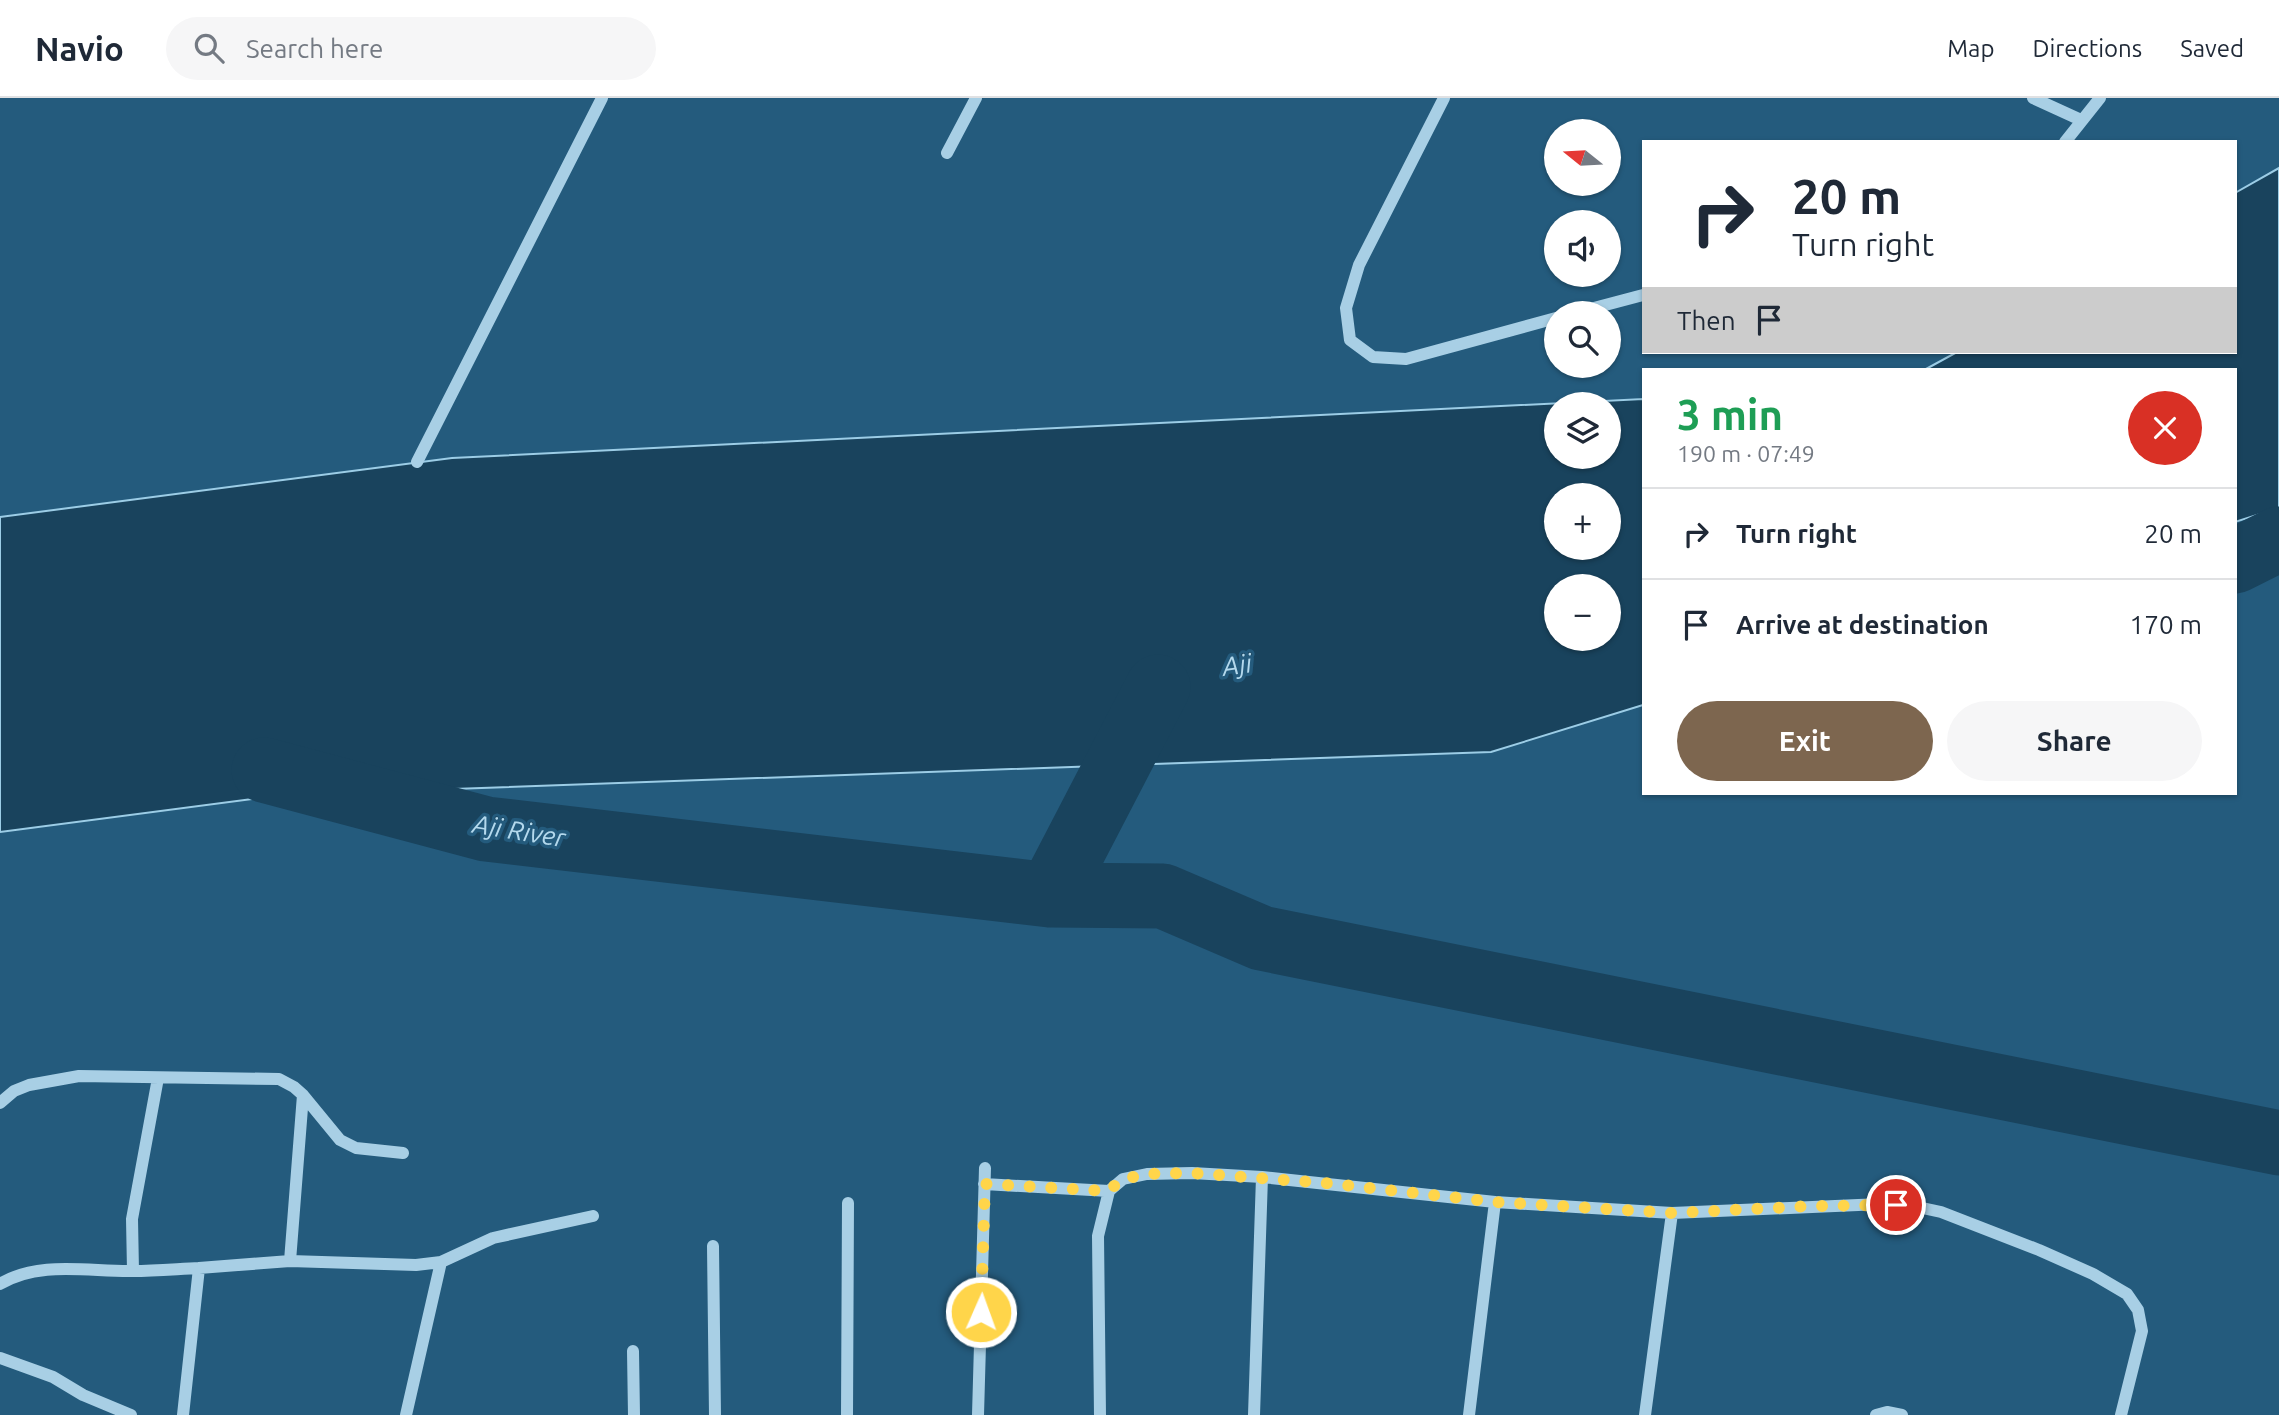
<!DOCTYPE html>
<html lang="en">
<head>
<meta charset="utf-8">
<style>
  :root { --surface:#fff; --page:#f6f6f7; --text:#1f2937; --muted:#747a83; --line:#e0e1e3; --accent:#7d664f }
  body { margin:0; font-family:Ubuntu,sans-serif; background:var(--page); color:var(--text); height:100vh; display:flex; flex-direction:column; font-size:26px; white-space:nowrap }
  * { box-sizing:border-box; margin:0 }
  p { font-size:23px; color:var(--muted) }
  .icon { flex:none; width:38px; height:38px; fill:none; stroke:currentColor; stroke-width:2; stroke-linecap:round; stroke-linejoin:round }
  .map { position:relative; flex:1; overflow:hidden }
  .details { position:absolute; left:1642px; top:270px; width:595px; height:427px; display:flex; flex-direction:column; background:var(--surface); border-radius:0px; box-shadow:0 2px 5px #0004 }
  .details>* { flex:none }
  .top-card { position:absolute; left:1642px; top:42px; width:595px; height:214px; border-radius:0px; box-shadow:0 2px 5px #0004; background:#fff; color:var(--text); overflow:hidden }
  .needle { width:46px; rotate:288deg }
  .controls { position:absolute; left:1544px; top:21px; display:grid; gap:14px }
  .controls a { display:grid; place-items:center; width:77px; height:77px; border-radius:50%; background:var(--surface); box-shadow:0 2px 5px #0004; font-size:35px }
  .pin { position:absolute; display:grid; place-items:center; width:60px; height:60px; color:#fff; margin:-30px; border:4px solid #fff; border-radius:50%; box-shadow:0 2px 7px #0007 }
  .me { position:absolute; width:77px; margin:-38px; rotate:2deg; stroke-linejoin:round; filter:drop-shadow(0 0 5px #0008) }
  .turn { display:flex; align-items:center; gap:24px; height:147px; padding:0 35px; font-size:32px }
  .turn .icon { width:91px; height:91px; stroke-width:2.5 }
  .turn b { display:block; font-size:49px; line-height:60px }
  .then { display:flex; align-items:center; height:66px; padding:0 35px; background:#0003; gap:14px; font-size:26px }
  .round { display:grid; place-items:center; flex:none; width:74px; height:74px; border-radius:37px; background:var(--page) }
  .summary { display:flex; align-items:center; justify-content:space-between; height:119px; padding:0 35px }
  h1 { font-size:42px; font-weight:700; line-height:52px; color:#1e9e55 }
  .cta { display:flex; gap:14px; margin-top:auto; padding:14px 35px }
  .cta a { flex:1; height:80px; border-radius:42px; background:var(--accent); color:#fff; font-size:28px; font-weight:700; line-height:80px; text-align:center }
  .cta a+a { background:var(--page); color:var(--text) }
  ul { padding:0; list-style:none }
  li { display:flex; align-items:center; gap:21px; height:91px; padding:0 35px; border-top:2px solid var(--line) }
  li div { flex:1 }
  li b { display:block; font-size:26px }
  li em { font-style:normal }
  header { display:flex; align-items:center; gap:42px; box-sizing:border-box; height:98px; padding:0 35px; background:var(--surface); border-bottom:2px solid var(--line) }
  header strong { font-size:33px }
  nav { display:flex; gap:38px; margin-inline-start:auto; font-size:24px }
  .search { width:490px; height:63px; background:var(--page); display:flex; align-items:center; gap:18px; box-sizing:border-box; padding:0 24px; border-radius:38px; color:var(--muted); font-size:26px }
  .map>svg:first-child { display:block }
  .water { fill:#19435d; stroke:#9ccde6; stroke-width:2; fill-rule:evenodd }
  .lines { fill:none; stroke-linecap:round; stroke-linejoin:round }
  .river { stroke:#19435d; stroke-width:65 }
  .minor { stroke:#a8cfe5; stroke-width:12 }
  .route { stroke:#ffd54a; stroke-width:12; stroke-dasharray:0 21.6 }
  .labels { text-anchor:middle; stroke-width:7; stroke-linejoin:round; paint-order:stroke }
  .water-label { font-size:26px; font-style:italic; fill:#b4d9ed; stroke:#245b7d }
</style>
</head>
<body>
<header>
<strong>Navio</strong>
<div class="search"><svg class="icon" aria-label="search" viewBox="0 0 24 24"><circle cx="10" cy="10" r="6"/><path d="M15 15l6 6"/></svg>Search here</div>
<nav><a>Map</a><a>Directions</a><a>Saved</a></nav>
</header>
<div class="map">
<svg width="2279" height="1317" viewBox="0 0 2279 1317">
  <rect width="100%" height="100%" fill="#245b7d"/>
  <path class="water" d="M2279,70V410L2235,424V271H1926L1957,254H2235V95Z
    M1643,301V607L1491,654L282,697L0,734V419L452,360ZM1556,306H1608V359H1556ZM1556,397H1608V450H1556ZM1556,488H1608V541H1556Z"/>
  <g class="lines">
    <path class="river" d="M2235,463L2279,441
      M264,672L486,731L1050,797L1163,798L1261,840L2279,1045
      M1050,797L1158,589"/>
    <path class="minor" d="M1444,0L1359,167L1346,210L1350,242L1373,259L1406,261L1556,220
      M2033,0L2081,22
      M2065,44L2100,0
      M947,55L976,0
      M1575,215L1643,197
      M417,364L602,0
      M0,1005L14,993L29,987L79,978L279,981L294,989L303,997L340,1042L356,1050L403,1055
      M984,1086L1109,1093
      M713,1148L715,1317
      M290,1163L303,997
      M133,1173L132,1121L158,980
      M0,1186C39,1162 90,1174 133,1173C155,1173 177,1171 199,1170
      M633,1253L634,1317
      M0,1260L53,1279L83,1297L131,1317
      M183,1317L199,1170L290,1163L416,1167L441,1164L493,1140L593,1118
      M406,1317L441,1164
      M847,1317L848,1105
      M978,1317L985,1070
      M1100,1317L1098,1138L1109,1093L1123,1081L1147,1076L1192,1075L1262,1079L1495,1104L1672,1115L1881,1106L1913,1108L1941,1114L2039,1152L2093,1176L2127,1196L2138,1212L2142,1233L2121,1317
      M1254,1317L1262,1079
      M1469,1317L1495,1104
      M1645,1317L1672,1115
      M1876,1317L1887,1314L1902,1317"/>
  </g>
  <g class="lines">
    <path class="route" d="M981,1214L985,1086L1108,1093L1123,1081L1147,1076L1192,1075L1325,1085L1495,1104L1672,1115L1813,1108L1896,1107"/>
  </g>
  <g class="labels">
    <g class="water-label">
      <text transform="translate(1237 567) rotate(-8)" y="9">Aji</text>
      <text transform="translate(519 733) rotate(9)" y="9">Aji River</text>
    </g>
  </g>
</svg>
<div class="controls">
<a><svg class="needle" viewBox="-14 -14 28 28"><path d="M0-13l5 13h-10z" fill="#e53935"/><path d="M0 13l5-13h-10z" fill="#747a83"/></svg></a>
<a><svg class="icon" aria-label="sound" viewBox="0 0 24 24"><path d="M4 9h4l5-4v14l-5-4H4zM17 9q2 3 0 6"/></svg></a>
<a><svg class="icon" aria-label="search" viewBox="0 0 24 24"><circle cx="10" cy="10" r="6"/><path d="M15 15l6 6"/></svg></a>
<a><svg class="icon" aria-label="layers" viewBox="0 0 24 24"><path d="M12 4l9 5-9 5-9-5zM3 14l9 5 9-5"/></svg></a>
<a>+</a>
<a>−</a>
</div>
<div class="pin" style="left:1896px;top:1107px;background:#d93025"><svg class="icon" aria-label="arrive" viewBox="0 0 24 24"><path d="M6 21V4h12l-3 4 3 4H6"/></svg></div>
<svg class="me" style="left:981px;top:1214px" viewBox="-20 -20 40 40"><circle r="17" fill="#ffd54a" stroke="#fff" stroke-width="3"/><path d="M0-11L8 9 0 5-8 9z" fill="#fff"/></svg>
<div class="top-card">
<div class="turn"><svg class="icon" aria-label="right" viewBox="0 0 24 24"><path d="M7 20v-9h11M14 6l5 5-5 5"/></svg><div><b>20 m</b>Turn right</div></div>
<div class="then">Then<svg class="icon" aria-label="arrive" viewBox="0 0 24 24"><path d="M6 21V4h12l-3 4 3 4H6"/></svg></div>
</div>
<section class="details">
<div class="summary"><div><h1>3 min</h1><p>190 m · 07:49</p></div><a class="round" style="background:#d93025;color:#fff"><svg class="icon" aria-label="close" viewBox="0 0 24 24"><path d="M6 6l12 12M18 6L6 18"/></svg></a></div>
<ul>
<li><svg class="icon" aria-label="right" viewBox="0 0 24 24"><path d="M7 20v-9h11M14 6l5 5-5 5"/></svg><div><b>Turn right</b></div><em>20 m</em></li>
<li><svg class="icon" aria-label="arrive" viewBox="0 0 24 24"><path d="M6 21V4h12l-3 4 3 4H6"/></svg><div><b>Arrive at destination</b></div><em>170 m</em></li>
</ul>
<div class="cta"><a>Exit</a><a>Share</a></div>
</section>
</div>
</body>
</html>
